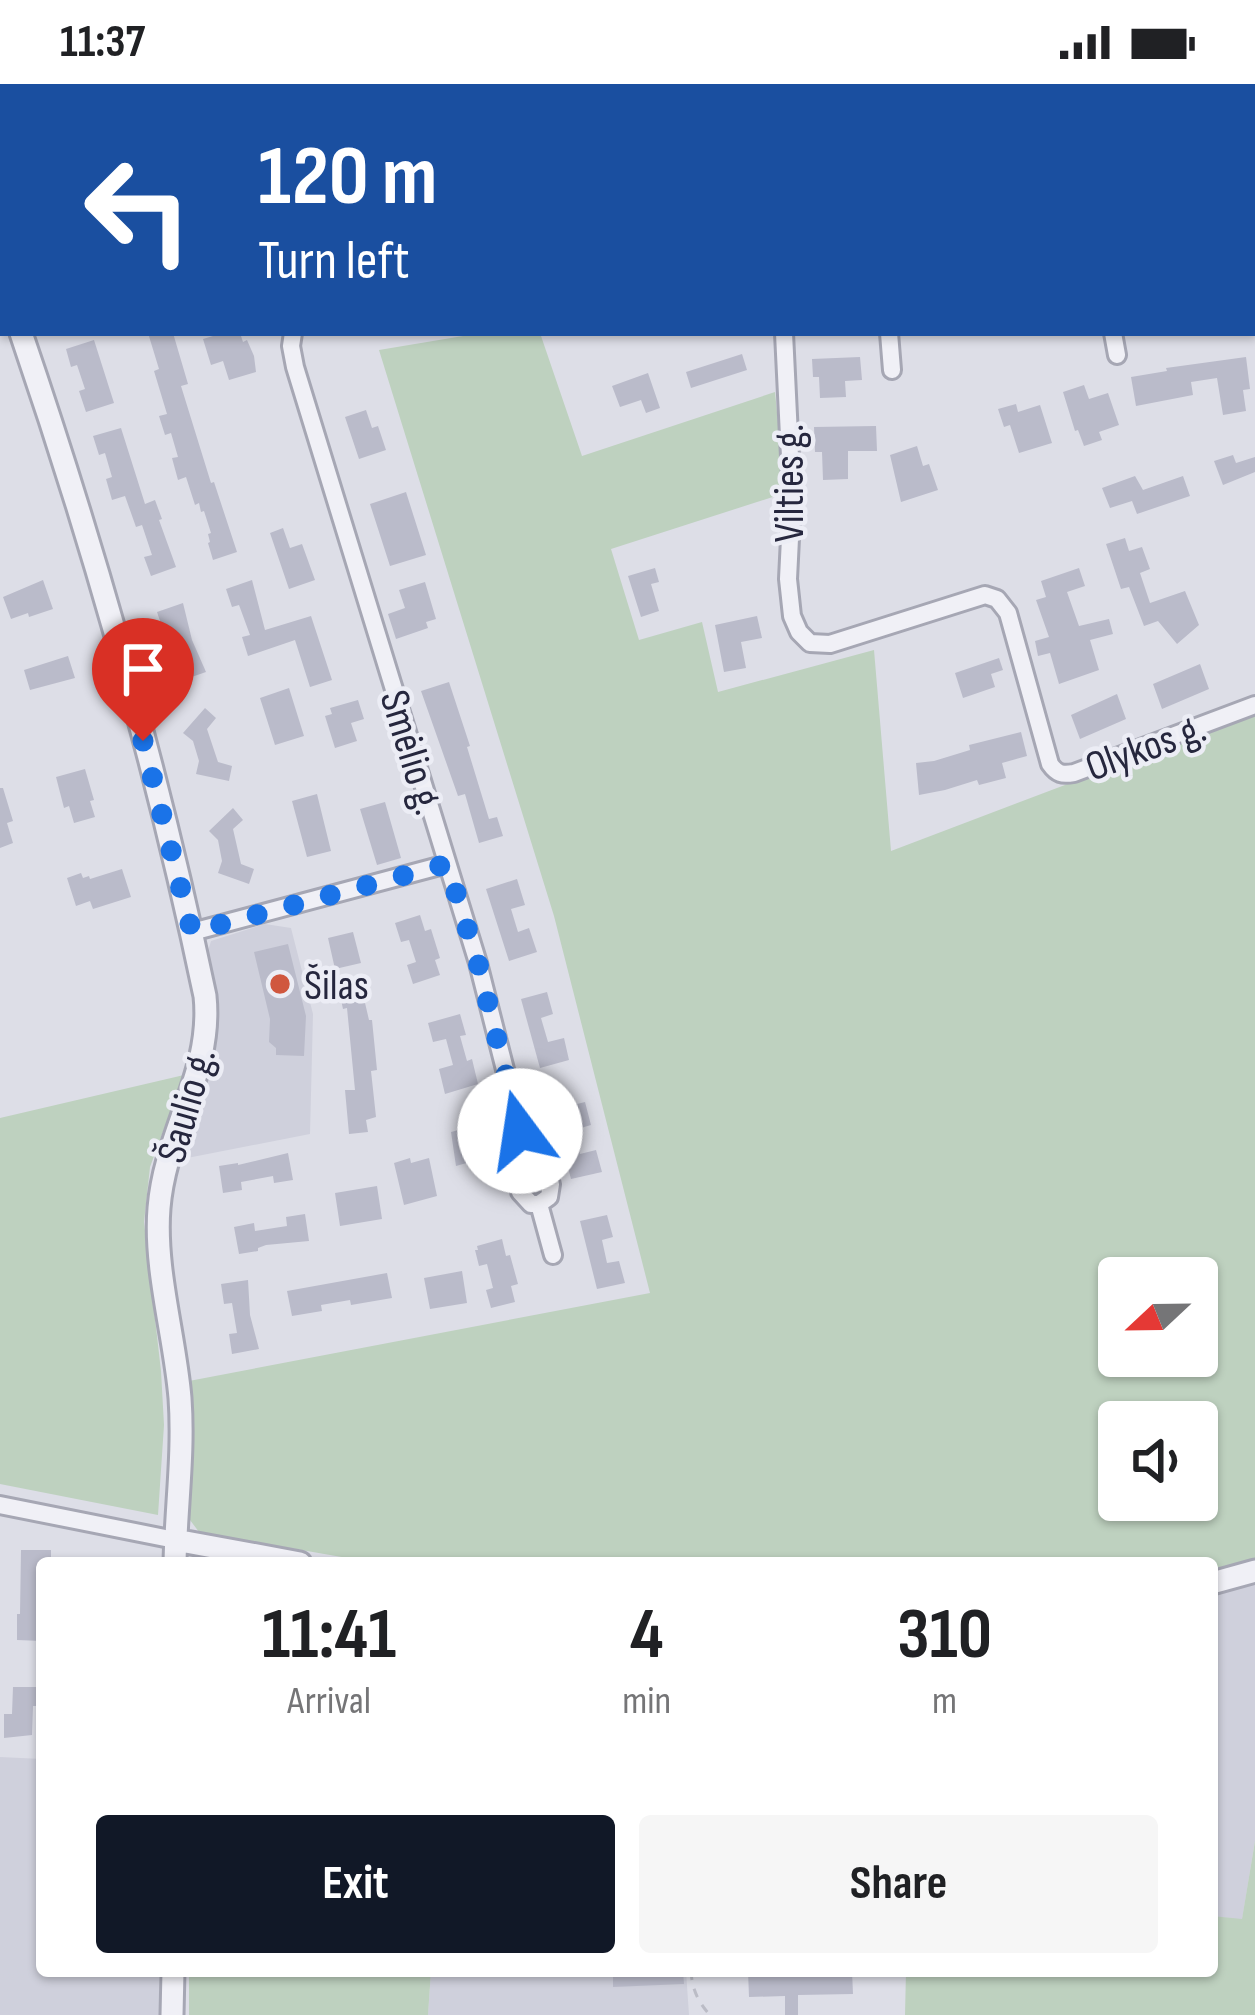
<!DOCTYPE html>
<html lang="en">
<head>
<meta charset="utf-8">
<style>
  :root { --surface:#fff; --page:#f6f6f6; --text:#202124; --muted:#757577; --accent:#111827 }
  body { margin:0; font-family:"Sofia Sans Condensed",sans-serif; background:var(--page); color:var(--text); height:100vh; display:flex; flex-direction:column; font-size:45px; white-space:nowrap }
  * { box-sizing:border-box; margin:0 }
  p { font-size:39px; color:var(--muted) }
  .icon { flex:none; width:66px; height:66px; fill:none; stroke:currentColor; stroke-width:2; stroke-linecap:round; stroke-linejoin:round }
  .map { position:relative; flex:1; overflow:hidden }
  .sheet { position:absolute; left:36px; top:1473px; width:1182px; height:420px; display:flex; flex-direction:column; background:var(--surface); border-radius:12px; box-shadow:0 3px 9px #0004 }
  .sheet>* { flex:none }
  .banner { position:absolute; left:0px; top:0px; width:1257px; height:252px; box-shadow:0 3px 9px #0004; background:#1a4fa0; color:#fff; overflow:hidden }
  .needle { width:78px; rotate:248deg }
  .buttons { position:absolute; left:1098px; top:1173px; display:grid; gap:24px }
  .buttons a { display:grid; place-items:center; width:120px; height:120px; border-radius:12px; background:var(--surface); box-shadow:0 3px 9px #0004; font-size:60px }
  .pin { position:absolute; display:grid; place-items:center; width:102px; height:102px; color:#fff; margin:-123px -51px; border-radius:50% 50% 50% 0; rotate:-45deg; box-shadow:0 0 12px #0007 }
  .pin .icon { rotate:45deg }
  .me { position:absolute; width:132px; margin:-66px; rotate:346deg; stroke-linejoin:round; filter:drop-shadow(0 0 9px #0008) }
  .turn { display:flex; align-items:center; gap:42px; height:252px; padding:0 60px; font-size:54px }
  .turn .icon { width:156px; height:156px; stroke-width:2.5 }
  .turn b { display:block; font-size:84px; line-height:102px }
  .eta { display:flex; justify-content:space-evenly; align-items:center; height:204px; text-align:center }
  .eta b { font-size:72px; font-weight:700; line-height:84px }
  .button { display:flex; gap:24px; margin-top:auto; padding:24px 60px }
  .button a { flex:1; height:138px; border-radius:12px; background:var(--accent); color:#fff; font-size:48px; font-weight:700; line-height:138px; text-align:center }
  .button a+a { background:var(--page); color:var(--text) }
  .status { display:flex; justify-content:space-between; align-items:center; height:84px; padding:0 60px; background:var(--surface); direction:ltr }
  .status svg { height:33px; fill:currentColor }
  .map>svg:first-child { display:block }
  .built { fill:#cfd0dc }
  .green { fill:#bed1bf; fill-rule:evenodd }
  .building { fill:#babbca }
  .lines { fill:none; stroke-linecap:round; stroke-linejoin:round }
  .minor-casing { stroke:#a6a7b4; stroke-width:22 }
  .tertiary-casing { stroke:#a6a7b4; stroke-width:27 }
  .path { stroke:#bbbcc6; stroke-width:3; stroke-dasharray:9 9; stroke-linecap:butt }
  .minor { stroke:#f0f0f6; stroke-width:16 }
  .tertiary { stroke:#f0f0f6; stroke-width:21 }
  .route { stroke:#1a73e8; stroke-width:21; stroke-dasharray:0 37.8 }
  .poi-dot { fill:#d0573f; stroke:#ecedf5; stroke-width:4.5 }
  .labels { text-anchor:middle; stroke-width:9; stroke-linejoin:round; paint-order:stroke }
  .street-label { font-size:42px; fill:#26273e; stroke:#ecedf5 }
  .poi-label { font-size:42px; fill:#26273e; stroke:#ecedf5; text-anchor:start }
</style>
</head>
<body>
<div class="status"><b>11:37</b><svg viewBox="0 0 49 12"><path d="M0 12V9h3v3zM5 12V6h3v6zM10 12V3h3v9zM15 12V0h3v12zM26 1h20v11H26zM47 4h2v5h-2z"/></svg></div>
<div class="map">
<svg width="1255" height="1931" viewBox="0 0 1255 1931">
  <rect width="100%" height="100%" fill="#dddee7"/>
  <path class="built" d="M265,840L291,844L313,930L310,1050L177,1076L208,993L215,952L207,870L211,857Z
    M1255,1500V1757L1242,1836L1212,1832V1512Z
    M0,1673L42,1675V1887H159V1931H0Z
    M431,1887H686L689,1931H428Z"/>
  <path class="green" d="M481,249H540L582,372L775,308L785,409L611,465L639,556L702,538L718,608L874,566L891,767L1255,629V1477L1212,1490V1479H376L199,1448L190,1436L187,1424L192,1356L189,1297L650,1209L554,832L379,266ZM1119,1194H1197V1272H1119ZM1119,1338H1197V1416H1119Z
    M184,991L150,1083L144,1138L161,1287L164,1341L158,1431L0,1400V1034Z
    M1255,1757V1931H905L906,1887H1212V1832L1242,1835Z
    M189,1887H431L428,1931H189Z"/>
  <path class="building" d="M148,249H173L188,300L181,302L211,399L214,398L237,468L213,476L208,459L210,458L208,450L211,449L204,427L201,428L199,419L195,421L186,393L178,396L172,374L178,373L171,349L165,351L159,332L167,330L154,287L159,285Z
    M223,249H240L243,258L247,256L254,272L256,288L229,296L223,277L211,281L203,255Z
    M94,256L114,319L86,328L79,307L85,305L77,281L71,283L66,265Z
    M742,270L747,286L691,304L686,288Z
    M860,273L862,296L845,297L846,313L820,314L819,293H813L812,275Z
    M1246,273L1250,305L1243,306L1246,327L1223,331L1217,294L1191,298L1193,311L1136,322L1131,293L1167,287L1166,284Z
    M648,289L660,324L646,329L641,316L620,323L612,302Z
    M1084,301L1089,315L1108,309L1119,341L1099,348L1102,356L1084,362L1078,346L1075,347L1063,308Z
    M1016,320L1018,328L1040,321L1052,359L1019,369L1010,341L1004,343L998,325Z
    M366,326L372,344L378,342L386,366L359,375L345,333Z
    M876,342L877,367H848V395L823,396L822,368H815L814,343Z
    M121,344L145,420L155,416L162,435L159,436L176,483L151,492L144,473L152,471L142,441L136,443L125,412L112,416L106,395L112,393L105,369L99,371L93,352Z
    M917,362L923,382L929,380L938,406L901,418L890,371Z
    M1233,371L1236,379L1255,373V388L1223,401L1214,377Z
    M1135,392L1143,406L1183,392L1190,412L1137,430L1132,417L1110,424L1102,404Z
    M406,408L426,471L390,482L370,420Z
    M283,444L290,464L302,460L315,496L289,505L270,449Z
    M1125,454L1129,467L1142,463L1150,485L1140,489L1150,519L1185,507L1199,541L1177,560L1158,537L1144,542L1129,503L1121,505L1106,460Z
    M655,484L659,498L651,500L659,527L641,533L628,492Z
    M1079,484L1085,502L1067,508L1079,542L1109,535L1113,550L1090,556L1099,586L1059,600L1050,569L1038,572L1035,557L1049,553L1036,516L1046,513L1041,497Z
    M43,496L53,525L29,533L28,529L11,535L3,513Z
    M252,496L265,546L311,532L332,596L310,603L295,556L248,572L242,553L250,551L239,521L232,523L226,505Z
    M425,498L436,535L426,538L428,544L396,555L388,530L405,524L399,506Z
    M183,519L192,556L206,588L180,597L174,578L182,575L174,552L171,544L163,546L157,528Z
    M757,532L762,554L741,558L746,584L724,588L715,541Z
    M68,572L75,594L30,606L24,586Z
    M999,574L1003,586L991,590L995,603L963,614L955,589Z
    M1200,580L1209,605L1162,625L1153,600Z
    M449,598L470,662L467,663L489,735L497,733L503,752L479,759L465,710L458,712L421,607Z
    M289,604L304,652L275,661L260,614Z
    M1117,610L1126,635L1080,655L1071,631Z
    M358,616L364,635L351,639L357,657L335,664L325,632L332,630L330,624Z
    M205,624L216,634L207,645L218,678L232,682L229,697L196,690L199,677L193,657L183,649Z
    M1021,648L1027,672L1002,679L1006,694L979,701L977,696L945,706L919,711L916,679L934,677L970,666L969,661Z
    M85,685L94,716L90,717L95,733L74,739L69,722L64,724L56,693Z
    M0,704H3L13,737L7,739L13,759L0,764Z
    M317,710L331,767L307,773L292,717Z
    M385,718L401,774L377,781L360,725Z
    M233,724L243,736L233,745L241,780L254,785L249,800L218,789L222,777L218,756L209,747Z
    M122,785L131,813L93,825L90,817L76,822L67,794L81,789L83,794L89,792L90,795Z
    M517,795L525,821L511,825L518,848L529,844L537,868L509,877L486,805Z
    M420,831L425,847L431,845L440,874L435,876L440,891L413,900L407,881L416,878L409,856L401,858L395,839Z
    M353,848L361,879L335,885L328,854Z
    M288,860L306,932L304,972L276,971V964L269,958L270,935L254,868Z
    M362,906L369,936H372L377,986L371,987L376,1033L366,1036L368,1048L349,1050L345,1006H355L347,924L343,925L340,911Z
    M547,908L553,930L541,934L548,958L564,954L569,976L540,984L521,915Z
    M460,930L466,951L460,952L467,977L472,975L478,1000L445,1010L439,985L453,981L446,955L433,958L428,939Z
    M585,1018L591,1041L574,1046L580,1070L596,1066L602,1088L571,1095L553,1026Z
    M474,1042L479,1063L474,1064L477,1076L456,1082L451,1048Z
    M288,1069L293,1096L274,1099L273,1092L241,1098L242,1106L223,1109L219,1082L238,1079V1081Z
    M410,1074L411,1079L429,1074L437,1112L404,1121L394,1079Z
    M377,1102L382,1135L340,1142L335,1109Z
    M305,1130L309,1157L266,1161L258,1164V1167L239,1170L234,1143L254,1139L255,1147L287,1142L286,1133Z
    M607,1131L613,1153L602,1156L607,1179L619,1177L625,1199L597,1205L580,1137Z
    M502,1155L506,1172L510,1171L518,1200L511,1202L515,1218L491,1224L486,1206L493,1204L487,1180L479,1182L475,1166H478L477,1162Z
    M462,1187L467,1219L430,1225L424,1194Z
    M387,1189L392,1214L351,1221L350,1216L321,1221L322,1227L292,1232L287,1207Z
    M248,1196L250,1231L259,1265L232,1270L229,1250L237,1249L232,1219L224,1220L221,1200Z
    M21,1466H51V1479H42V1557L17,1556V1530H20Z
    M13,1603H42V1622H33L32,1651L4,1654V1630H12Z
    M613,1887H683L684,1900L613,1903Z
    M748,1887H852L853,1910L798,1911V1931H785V1912L749,1913Z"/>
  <g class="lines">
    <g class="minor-casing">
      <path id="minor" d="M276,0L277,3
        M761,0L762,3
        M871,0V3
        M1072,0V3
        M173,3L180,0
        M0,77L3,76
        M293,249L291,262L295,283L478,879L531,1088
        M784,249L792,414L788,495L792,532L799,548L810,559L830,560L985,511L997,515L1008,529L1050,680C1057,690 1062,691 1074,689L1255,621
        M889,249L892,286
        M1113,249L1117,271
        M192,848L447,780
        M531,1088L543,1090L551,1100L549,1113L539,1120
        M531,1088L524,1093L520,1108L531,1120H539
        M539,1120L553,1171
        M0,1421L175,1456"/>
    </g>
    <g class="tertiary-casing">
      <path id="tertiary" d="M0,189L3,198
        M21,249C95,465 158,688 205,912C213,988 165,1048 159,1124C154,1185 175,1253 180,1314C184,1369 176,1424 175,1479
        M175,1456L300,1479
        M1212,1499L1255,1487
        M172,1931L173,1887"/>
    </g>
    <path class="path" d="M691,1887C692,1905 698,1918 710,1931"/>
    <use href="#minor" class="minor"/>
    <use href="#tertiary" class="tertiary"/>
  </g>
  <g class="lines">
    <path class="route" d="M143,657L192,848L447,780L478,879L520,1047"/>
  </g>
  <circle class="poi-dot" cx="280" cy="900" r="12"/>
  <g class="labels">
    <g class="street-label">
      <text transform="translate(788 399) rotate(-90)" y="15">Vilties g.</text>
      <text transform="translate(1145 662) rotate(-20)" y="15">Olykos g.</text>
      <text transform="translate(413 668) rotate(73)" y="15">Smėlio g.</text>
      <text transform="translate(185 1021) rotate(-74)" y="15">Šaulio g.</text>
    </g>
    <g class="poi-label">
      <text x="304" y="915">Šilas</text>
    </g>
  </g>
</svg>
<div class="buttons">
<a><svg class="needle" viewBox="-14 -14 28 28"><path d="M0-13l5 13h-10z" fill="#e53935"/><path d="M0 13l5-13h-10z" fill="#757577"/></svg></a>
<a><svg class="icon" aria-label="sound" viewBox="0 0 24 24"><path d="M4 9h4l5-4v14l-5-4H4zM17 9q2 3 0 6"/></svg></a>
</div>
<div class="pin" style="left:143px;top:657px;background:#d93025"><svg class="icon" aria-label="arrive" viewBox="0 0 24 24"><path d="M6 21V4h12l-3 4 3 4H6"/></svg></div>
<svg class="me" style="left:520px;top:1047px" viewBox="-20 -20 40 40"><circle r="19" fill="#fff"/><path d="M0-13L10 11 0 6-10 11z" fill="#1a73e8"/></svg>
<div class="banner">
<div class="turn"><svg class="icon" aria-label="left" viewBox="0 0 24 24"><path d="M17 20v-9H6M10 6l-5 5 5 5"/></svg><div><b>120 m</b>Turn left</div></div>
</div>
<section class="sheet">
<div class="eta">
<div><b>11:41</b><p>Arrival</p></div>
<div><b>4</b><p>min</p></div>
<div><b>310</b><p>m</p></div>
</div>
<div class="button"><a>Exit</a><a>Share</a></div>
</section>
</div>
</body>
</html>
